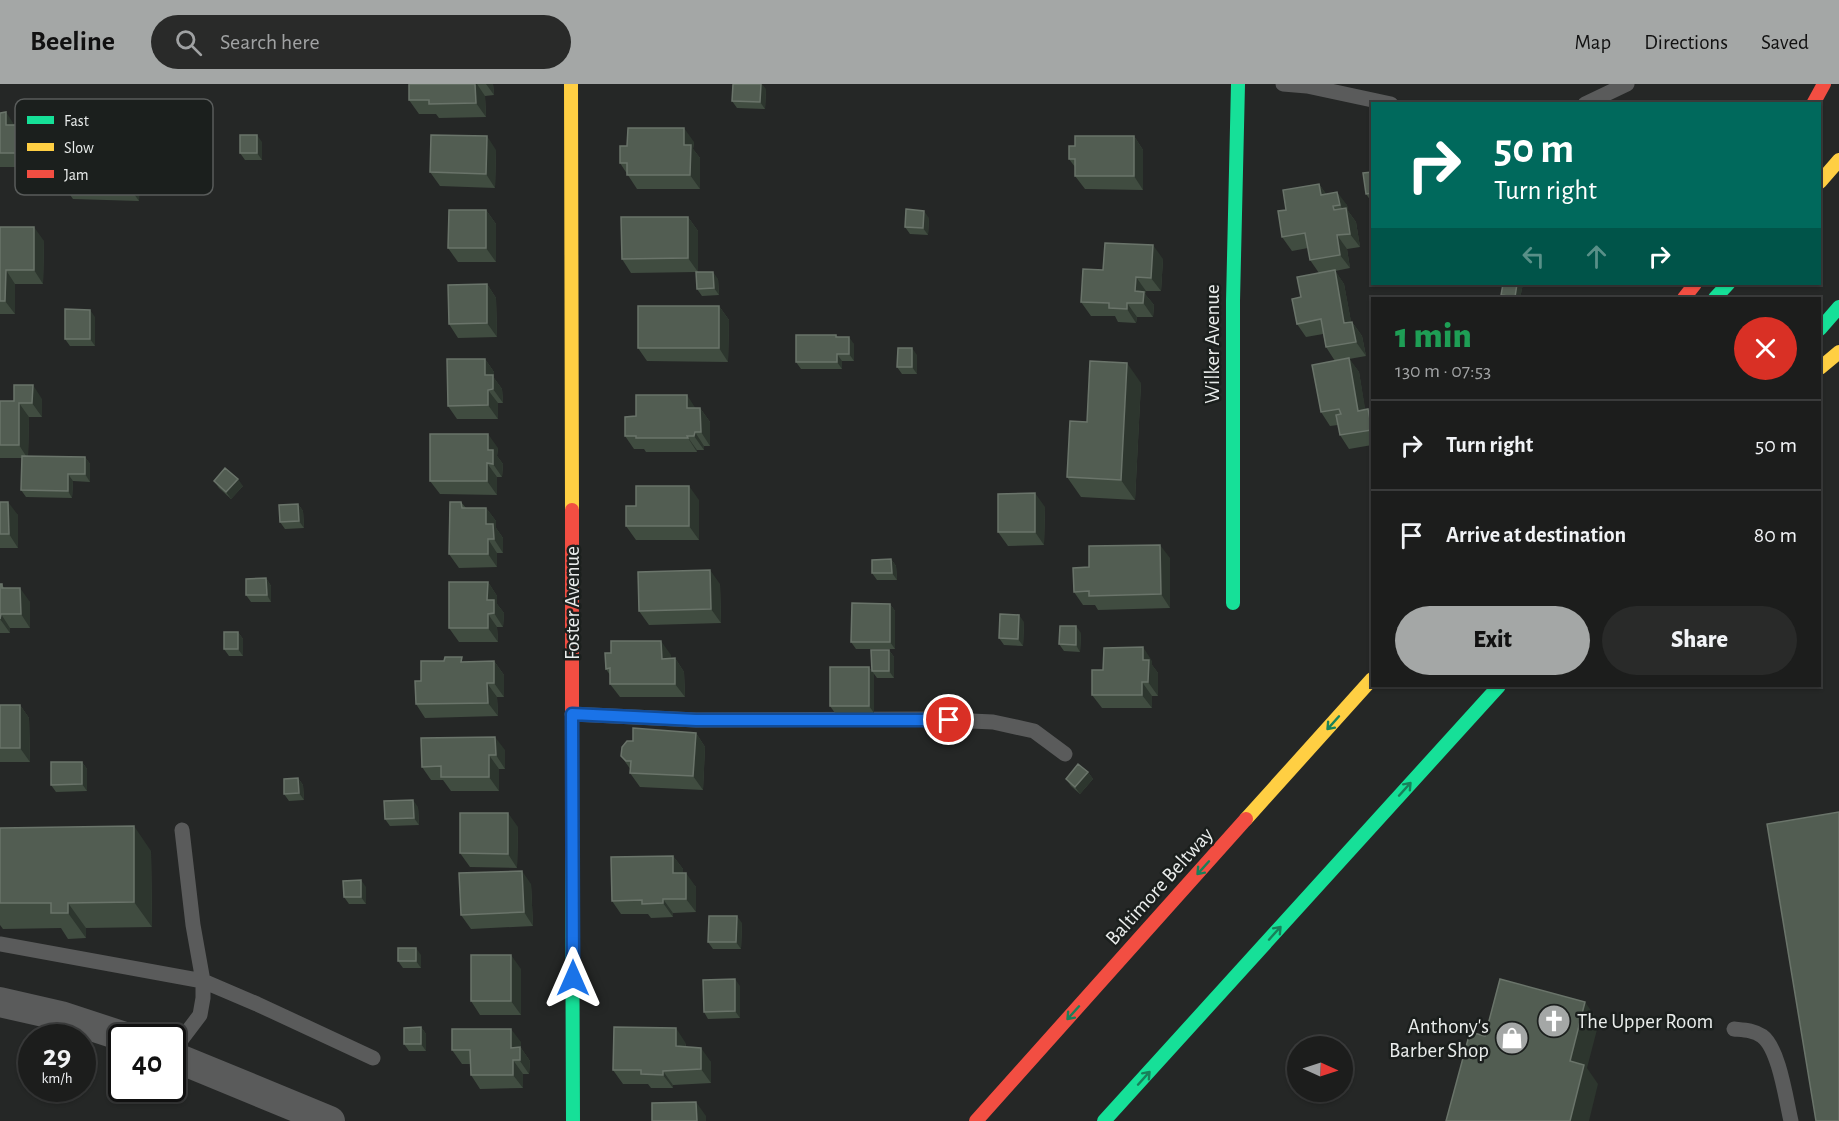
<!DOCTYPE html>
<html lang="en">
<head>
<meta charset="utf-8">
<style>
  :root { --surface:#1c1d1c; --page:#292a29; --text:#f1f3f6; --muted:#a0a2a3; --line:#3a3b3b; --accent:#a4a7a6 }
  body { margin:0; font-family:"Alegreya Sans",sans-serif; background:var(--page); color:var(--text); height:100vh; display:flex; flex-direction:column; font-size:22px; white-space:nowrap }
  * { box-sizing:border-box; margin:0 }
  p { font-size:20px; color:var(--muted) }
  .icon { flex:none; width:33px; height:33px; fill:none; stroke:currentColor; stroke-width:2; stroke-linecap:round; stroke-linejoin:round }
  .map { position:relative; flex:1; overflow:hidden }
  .sheet { position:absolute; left:1371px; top:213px; width:450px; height:390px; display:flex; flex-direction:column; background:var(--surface); border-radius:0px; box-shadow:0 2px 4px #0004,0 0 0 2px var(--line) }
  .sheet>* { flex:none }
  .guide { position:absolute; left:1371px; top:18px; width:450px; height:183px; border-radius:0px; box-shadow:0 2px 4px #0004,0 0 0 2px var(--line); background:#00695c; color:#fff; overflow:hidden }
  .needle { width:39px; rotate:93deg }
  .fabs { position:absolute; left:1287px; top:952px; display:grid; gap:12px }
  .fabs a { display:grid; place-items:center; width:66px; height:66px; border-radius:50%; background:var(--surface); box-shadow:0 2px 4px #0004,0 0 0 2px var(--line); font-size:30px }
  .speed { position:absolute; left:18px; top:940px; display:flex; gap:12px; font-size:30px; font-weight:700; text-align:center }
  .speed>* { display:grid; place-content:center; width:78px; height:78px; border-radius:50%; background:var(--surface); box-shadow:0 2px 4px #0004,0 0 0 2px var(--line); line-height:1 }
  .speed small { font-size:15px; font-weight:400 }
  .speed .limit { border:3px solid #111; border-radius:9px; background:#fff; color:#111 }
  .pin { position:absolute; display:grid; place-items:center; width:51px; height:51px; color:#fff; margin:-26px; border:3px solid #fff; border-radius:50%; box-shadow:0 2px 6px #0007 }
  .me { position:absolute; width:66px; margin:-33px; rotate:0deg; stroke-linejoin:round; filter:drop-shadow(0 0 4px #0008) }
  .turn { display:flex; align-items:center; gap:21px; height:126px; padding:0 24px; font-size:27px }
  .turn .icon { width:78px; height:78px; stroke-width:2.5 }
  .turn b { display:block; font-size:42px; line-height:51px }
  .lanes { display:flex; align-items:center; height:57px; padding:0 24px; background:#0003; justify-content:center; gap:30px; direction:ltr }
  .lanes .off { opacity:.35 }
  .round { display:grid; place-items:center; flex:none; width:63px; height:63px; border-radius:32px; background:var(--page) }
  .head { display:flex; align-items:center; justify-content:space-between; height:102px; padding:0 24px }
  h1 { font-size:36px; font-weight:800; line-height:45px; color:#1e9e55 }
  .button { display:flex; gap:12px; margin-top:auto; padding:12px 24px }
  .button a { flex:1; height:69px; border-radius:36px; background:var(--accent); color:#111; font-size:24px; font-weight:800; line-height:69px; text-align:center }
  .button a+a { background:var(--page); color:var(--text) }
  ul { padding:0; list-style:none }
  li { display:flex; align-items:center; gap:18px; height:90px; padding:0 24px; border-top:2px solid var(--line) }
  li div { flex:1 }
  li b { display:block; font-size:22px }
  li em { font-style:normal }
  header { display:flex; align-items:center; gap:36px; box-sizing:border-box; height:84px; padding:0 30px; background:var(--accent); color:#111 }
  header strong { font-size:28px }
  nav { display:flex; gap:33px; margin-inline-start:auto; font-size:21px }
  .search { width:420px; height:54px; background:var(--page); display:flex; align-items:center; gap:15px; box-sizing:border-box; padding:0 21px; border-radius:33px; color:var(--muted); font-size:22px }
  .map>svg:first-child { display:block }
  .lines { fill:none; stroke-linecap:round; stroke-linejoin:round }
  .lane { stroke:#5a5b5b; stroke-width:15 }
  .street { stroke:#5a5b5b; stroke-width:30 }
  .fast { stroke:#16e098; stroke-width:14 }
  .slow { stroke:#ffcf43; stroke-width:14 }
  .jam { stroke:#f24e42; stroke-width:14 }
  .wall { fill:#404c40 }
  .shaded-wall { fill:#2d362e }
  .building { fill:#525d52; stroke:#6a746a; stroke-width:1.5 }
  .oneway { stroke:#18805a }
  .route-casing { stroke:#114b97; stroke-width:15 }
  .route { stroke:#1a73e8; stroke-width:10 }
  .labels { text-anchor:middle; stroke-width:5; stroke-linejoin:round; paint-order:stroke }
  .street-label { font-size:21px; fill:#e9eceb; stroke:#1b1f1d }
  .poi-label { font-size:21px; fill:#e9eceb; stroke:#1b1f1d; text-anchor:start }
  .key { fill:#1b1f1d; stroke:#595c5b; stroke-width:1.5 }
  .key-label { font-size:16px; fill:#e9eceb }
</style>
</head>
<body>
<header>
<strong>Beeline</strong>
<div class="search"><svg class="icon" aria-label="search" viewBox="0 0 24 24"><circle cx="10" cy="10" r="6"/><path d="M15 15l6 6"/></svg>Search here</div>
<nav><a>Map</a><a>Directions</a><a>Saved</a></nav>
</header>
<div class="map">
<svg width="1839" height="1037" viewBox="0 0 1839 1037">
  <rect width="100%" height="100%" fill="#252726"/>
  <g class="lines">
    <path class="lane" d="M1283,0L1307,2L1391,20
      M1585,20L1627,0
      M572,630L696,636L927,635L993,638L1034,647L1065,670
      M182,746L193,841L203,897L257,920L373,974
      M0,860L203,897V914L200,931L172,968
      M1734,945C1744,946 1753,946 1762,952C1779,964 1786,1016 1791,1037"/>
    <path class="street" d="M0,918L61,932L128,954
      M172,972L330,1037"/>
    <path class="fast" d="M1715,214L1728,200
      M1820,245L1839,223
      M1233,519V217L1238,0
      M572,773L573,1037
      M1104,1037L1499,602"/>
    <path class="slow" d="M571,0L572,426
      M1820,98L1839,76
      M1820,284L1839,268
      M1246,735L1372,595"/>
    <path class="jam" d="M1813,20L1824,0
      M1684,214L1695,200
      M572,426V773
      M976,1037L1246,735"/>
  </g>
  <path class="wall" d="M409,0H493L494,11L485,12L486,33L439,34L436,30H419L409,16Z
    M766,5L765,25L737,24L732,17Z
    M0,29L14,41L27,55V83H0Z
    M1134,52L1143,66V106L1085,105L1075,92V83L1069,75Z
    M262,58V76H245L240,69Z
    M694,58L693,65L700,74V105H637L620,79Z
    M496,66L495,104L440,102L430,88Z
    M136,74L140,81L139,117L73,115L68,108Z
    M1372,88V116L1371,117L1366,110Z
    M1319,100L1326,110L1347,121L1348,127L1356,138L1360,163L1347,165L1350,184L1335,187L1344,200L1351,238H1352L1362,252L1366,272L1349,275L1359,288L1365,326L1368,325L1372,332V361L1349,365L1340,351L1338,341L1330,342L1321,328L1335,277L1326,263L1323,250L1306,253L1297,240L1301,213L1319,189L1310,176L1308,164L1292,167L1282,153L1286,126Z
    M486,126L496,140V178H458L448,164Z
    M688,133L698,147V188L718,195L719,211L702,212L697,205L696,188L631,189L622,175Z
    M929,134L928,151L910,150L905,143Z
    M0,143L44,157L43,200H15V230H0Z
    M1163,175L1161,207H1146L1145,210L1154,221L1153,233H1137L1136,239L1118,238L1115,232H1091L1081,218L1103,186Z
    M487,200L496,214L497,253L458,254L449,240Z
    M1503,200H1523L1520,214H1504L1501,211Z
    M719,222L729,236L728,278L647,277L638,264Z
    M95,233V262H70L65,255Z
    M836,251L838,253L854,260V277H842V285H801L796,278Z
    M917,271V290H902L897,283Z
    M485,275L494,288V294L502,305L503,319H498V335H457L448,322Z
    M1141,299L1135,416L1081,413L1067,393L1087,338Z
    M42,315V333H29L28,372L85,373L90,380V398L73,397L72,414L26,413L21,406L22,374H0V317H14Z
    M696,324H700L710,338V362H704V366H697V368H646L644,365H634L625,352L636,332Z
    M498,364L497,372L503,380L502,393H497V411L440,410L430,397Z
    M214,397L243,402L231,415L219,404Z
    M699,416V456H636L626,442L636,422Z
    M0,418L18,431V464H0Z
    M461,418L466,424H486L496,437V444L503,454V469H497V483L459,484L449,470Z
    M298,420L303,427L304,444L285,445L280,438Z
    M1045,423L1044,461L1008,462L998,448Z
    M1170,474V524L1098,526L1095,521H1083L1074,508L1089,483Z
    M891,475L896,482L897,496H877L872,489Z
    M266,494L271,502V518H251L246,511Z
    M488,498L497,512V520L504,529L503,543H497L498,558H459L449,544Z
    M0,500H2L4,504L30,518V544H10V549H0Z
    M720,500L721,539L649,541L639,527Z
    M890,520L895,527V565H856L851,558Z
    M1024,538L1023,562L1004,561L999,554Z
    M238,548L243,555V572H229L224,565Z
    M1081,549L1080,568L1064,567L1059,560Z
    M889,566L894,573V594H877L872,587Z
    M671,571V574H675L684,588L685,613H620L610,600V591L606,585Z
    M494,577L504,591V613H497L498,632L425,634L416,620L421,597L465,578Z
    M1152,577V581L1158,589V612H1152V624H1102L1092,611L1103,586Z
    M869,583L874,590V629H835L830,622Z
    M0,621H20L29,634L30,678H0Z
    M696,649L705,663L703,706L640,703L630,689L631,686L621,672L633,657Z
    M505,666V685H499V707H451L443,696H431L422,683Z
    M82,678L87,685V707L56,708L51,701Z
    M1088,688L1093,695L1080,710L1071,702L1066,695Z
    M298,694L303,701L304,716L289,717L284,710Z
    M418,723L419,741L390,742L385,735Z
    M518,743L517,784L470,783L460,769Z
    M0,744L151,767L152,843L86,844V854L68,855L61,844L3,845L0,841Z
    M673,772L683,785V789L696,803V828L673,829V833L651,834L648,830H621L612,817Z
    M531,800L533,842L471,845L461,831Z
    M366,803V820H349L344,813Z
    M742,839L741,865H713L708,858Z
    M421,871V884H403L398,877Z
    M521,885V931H480L471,917Z
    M740,902V934L708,935L704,928Z
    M421,943L426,950V967H409L404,960Z
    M521,958V964L530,977L529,990H523V1004L480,1005L471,991L470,980H462L452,966Z
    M685,958L686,963L711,978V999L673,1001V1004H651L648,1000H623L613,986Z"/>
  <path class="shaded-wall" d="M475,0H477L485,12L486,33L476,19Z
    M486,0H493L494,11Z
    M761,0H762L766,5L765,25L760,18Z
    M6,28L15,42L6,41Z
    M18,41L27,55V83L18,69Z
    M684,44L694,58L693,65L700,74V105L690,91L684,61Z
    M257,51L262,58V76L257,69Z
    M487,52L496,66L495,104L486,90Z
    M1134,52L1143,66V106L1134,92Z
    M136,74L140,81L139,117L134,110Z
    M1319,100L1329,114L1321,111Z
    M1337,108L1347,121L1348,127L1356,138L1360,163L1350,150L1347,132L1340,121Z
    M486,126L496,140V178L486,164Z
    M924,127L929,134L928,151L923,144Z
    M688,133L698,147V188L688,174Z
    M34,143L44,157L43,200L34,186Z
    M1337,151L1347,165L1350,184L1340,171Z
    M1153,161L1163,175L1161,207L1151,194Z
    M6,186L15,200V230L5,217Z
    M1335,186L1344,200L1354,253L1344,239Z
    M713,188L718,195L719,211L714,204Z
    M1136,193L1146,207L1145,210L1154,221L1153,233L1135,207Z
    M487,200L496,214L497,253L487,239Z
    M1517,200H1523L1520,214H1516L1515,213Z
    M1127,219L1137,233L1136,239L1127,225Z
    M719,222L729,236L728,278L719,264Z
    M90,226L95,233V262L90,255Z
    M1352,238L1362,252L1366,272L1356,258Z
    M849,253L854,260V277L849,270Z
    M912,264L917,271V290L912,283Z
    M837,270L842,277V285L837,278Z
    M1349,274L1359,288L1368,341L1358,327Z
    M485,275L494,288V294L502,305L503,319L493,305L485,291Z
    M1127,279L1141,299L1135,416L1121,396Z
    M33,301L42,315V333L32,319Z
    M488,306L498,319V335L488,321Z
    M687,311L696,325L687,324Z
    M19,319L29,333L28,375L19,361Z
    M700,324L710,338V362L701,348Z
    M1368,325L1372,332V347V346Z
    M695,348L704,362V366L694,352Z
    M488,350L498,364L497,372L503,380L502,393L493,380L488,366Z
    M687,352L697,366V368L688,354Z
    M85,373L90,380V398L85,390Z
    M487,379L497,393V411L487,397Z
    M68,390L73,397L72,414L68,407Z
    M238,395L243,402L231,415L226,408Z
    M689,402L699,416V456L689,442Z
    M1035,409L1045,423L1044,461L1035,448Z
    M8,418L18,431V464L9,450Z
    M298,420L303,427L304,444L299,437Z
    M486,424L496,437V444L503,454V469L494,455L486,440Z
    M488,455L497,469V483L488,470Z
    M1160,461L1170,474V524L1161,510Z
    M891,475L896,482L897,496L892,489Z
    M710,486L720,500L721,539L711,525Z
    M266,494L271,502V518L267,511Z
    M488,498L497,512V520L504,529L503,543L494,529L487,516Z
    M20,504L30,518V544L21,530Z
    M890,520L895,527V565L890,558Z
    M1,530L10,544V549L0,535Z
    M488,530L497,543L498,558L488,544Z
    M1019,531L1024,538L1023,562L1018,555Z
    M1076,542L1081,549L1080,568L1076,561Z
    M238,548L243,555V572L238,565Z
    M661,557L671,571V588L662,575Z
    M1143,563L1152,577V581L1158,589V612L1148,598L1143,576Z
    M889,566L894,573V594L889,587Z
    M675,574L684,588L685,613L675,600Z
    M494,577L504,591V613L494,599Z
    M869,583L874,590V629L869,622Z
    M1142,598L1152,612V624L1142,611Z
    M487,599L497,613L498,632L488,619Z
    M20,621L29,634L30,678L20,664Z
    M696,649L705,663L703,706L693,692Z
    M495,653L505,666V685L496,671Z
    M489,671L499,685V707L489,693Z
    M82,678L87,685V707L82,700Z
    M1088,688L1093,695L1080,710L1075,703Z
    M298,694L303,701L304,716L299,709Z
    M413,716L418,723L419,741L414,734Z
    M508,729L518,743L517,784L508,770Z
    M134,742L151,767L152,843L134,818Z
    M673,772L683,785V803L673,789Z
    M522,787L531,800L533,842L524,828Z
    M686,789L696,803V828L686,815Z
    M361,796L366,803V820L361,813Z
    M663,815L673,829V833L663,819Z
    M68,819L86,844V854L68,829Z
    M737,832L742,839L741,865L736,858Z
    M416,864L421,871V884L416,877Z
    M511,871L521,885V931L511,917Z
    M735,895L740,902V934L735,927Z
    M1585,918L1599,938L1587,984L1598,1000L1589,1037H1570V977Z
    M421,943L426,950V967L421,960Z
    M676,944L685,958L686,976L676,962Z
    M511,945L521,958V964L530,977L529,990L511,964Z
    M701,964L711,978V999L701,985Z
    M513,976L523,990V1004L513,991Z
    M663,987L673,1001V1004L663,991Z
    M696,1018L706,1032V1037H697Z"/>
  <path class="building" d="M409,0H475L476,19L429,20V16H409Z
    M733,0H761L760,18L732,17Z
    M6,28V41H18V69H0V29Z
    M628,44H684V61H691L690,91H627V79H620V62H627Z
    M240,51H257V69H240Z
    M431,51L487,52L486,90L430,88Z
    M1075,52H1134V92H1075V75H1069V62H1075Z
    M1372,88V109L1366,110L1363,89Z
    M1319,100L1321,111L1337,108L1340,121L1333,122L1334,126L1346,124L1350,150L1337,151L1340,171L1310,176L1305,149L1282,153L1278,127L1286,126L1283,106Z
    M906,125L924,127L923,144L905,143Z
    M449,126H486V164H448Z
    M621,133H688V174L622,175Z
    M0,143H34V186H6L5,217H0Z
    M1105,159L1153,161L1151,194L1136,193L1135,207L1144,208L1143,219H1127V225L1109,224V219L1081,218L1083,185L1103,186Z
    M1335,186L1344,239L1352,238L1356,258L1326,263L1321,235L1297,240L1292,215L1301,213L1297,193Z
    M696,188H713L714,204L697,205Z
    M487,200V239L449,240L448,201Z
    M1503,200H1517L1515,213L1501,211Z
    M638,222H719V264H638Z
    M65,225L90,226V255H65Z
    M796,251H836V253H849V270H837V278H796Z
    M898,264H912V283H897Z
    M1349,274L1358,327L1368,325L1372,346L1340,351L1336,331L1341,330L1339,325L1321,328L1312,281Z
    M447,275H485V291H493V305L488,306V321L448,322Z
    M1090,277L1127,279L1121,396L1067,393L1070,337L1087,338Z
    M14,301H33L32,319H19V361H0V317H14Z
    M636,311H687V324H700L701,348H695L694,352H687L688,354H636V352H625V333L636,332Z
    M430,350H488V366H493V380L487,379V397H430Z
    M22,372L85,373V390H68V407L21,406Z
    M225,384L238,395L226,408L214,397Z
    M636,402H689V442H626V422H636Z
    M1035,409V448H998V410Z
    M0,418H8L9,450H0Z
    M450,418H461L462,424H486V440H493L494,455H488V470H449Z
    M298,420L299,437L280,438L279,421Z
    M1160,461L1161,510L1089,512V507L1074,508L1073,484L1089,483V462Z
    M891,475L892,489H872V476Z
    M710,486L711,525L639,527L638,488Z
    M266,494L267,511H246V495Z
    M449,498H488L487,516H494V529L488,530V544H449Z
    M0,500H2V504H20L21,530H1L0,535Z
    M852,519L890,520V558H851Z
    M1000,530L1019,531L1018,555L999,554Z
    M1060,542H1076V561L1059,560Z
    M224,548H238V565H224Z
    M611,557H661L662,575L675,574V600H610V584L606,585L605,569H611Z
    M1143,563V576H1149L1148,598H1142V611H1092V586H1103L1104,564Z
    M871,566H889V587H872Z
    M445,573H462L461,578L494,577V599H487L488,619L416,620L415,597H421V577H444Z
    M830,583H869V622H830Z
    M0,621H20V664H0Z
    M633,644L696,649L693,692L630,689L631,677H626L621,672L622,663L627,657H633Z
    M495,653L496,671H489V693H441V682L422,683L421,654Z
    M51,678H82V700L51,701Z
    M1078,680L1088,688L1075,703L1066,695Z
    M298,694L299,709L284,710V695Z
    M413,716L414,734L385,735L384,717Z
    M1839,728V1037H1816L1767,740Z
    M460,729H508V770L460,769Z
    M134,742V818L68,819V829H51V819H0V744Z
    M673,772V789H686V815H663V819L642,820V816L612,817L611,773Z
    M522,787L524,828L461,831L459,789Z
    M361,796V813H344L343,797Z
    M709,832H737L736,858H708Z
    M398,864H416V877H398Z
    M471,871H511V917H471Z
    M735,895V927L704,928L703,896Z
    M1500,895L1585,918L1570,977L1584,981L1570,1037H1446L1470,948L1485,952Z
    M421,943V960H404V944Z
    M614,943L676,944V962L701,964V985L663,987V991L641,990V986H613Z
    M452,945H511V964L520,963V976H513V991H471L470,966H452Z
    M696,1018L697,1037H652V1019Z"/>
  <defs><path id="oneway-shaft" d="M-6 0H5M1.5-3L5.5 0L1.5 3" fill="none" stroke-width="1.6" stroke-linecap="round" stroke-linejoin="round" transform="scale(1.5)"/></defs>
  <g class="oneway">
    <use href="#oneway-shaft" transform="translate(1333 639) rotate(132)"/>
    <use href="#oneway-shaft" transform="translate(1405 705) rotate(-48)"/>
    <use href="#oneway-shaft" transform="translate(1203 784) rotate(132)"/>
    <use href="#oneway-shaft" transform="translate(1275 849) rotate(-48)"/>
    <use href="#oneway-shaft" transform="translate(1073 929) rotate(132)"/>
    <use href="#oneway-shaft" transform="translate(1144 994) rotate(-48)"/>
  </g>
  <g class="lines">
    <g class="route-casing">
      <path id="route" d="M573,894L572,630L696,636H949"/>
    </g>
    <use href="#route" class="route"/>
  </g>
  <defs>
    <g id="church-disc" transform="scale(1.725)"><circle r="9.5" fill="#a4a7a6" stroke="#1b1f1d"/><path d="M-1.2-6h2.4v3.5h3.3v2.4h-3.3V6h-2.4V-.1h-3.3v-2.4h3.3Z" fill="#fff"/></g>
    <g id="shop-disc" transform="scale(1.725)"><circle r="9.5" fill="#a4a7a6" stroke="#1b1f1d"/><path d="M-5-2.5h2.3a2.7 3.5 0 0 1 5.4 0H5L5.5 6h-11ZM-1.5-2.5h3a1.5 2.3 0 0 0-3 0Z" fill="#fff"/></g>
  </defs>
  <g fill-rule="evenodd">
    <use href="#church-disc" x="1554" y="937"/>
    <use href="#shop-disc" x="1512" y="954"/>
  </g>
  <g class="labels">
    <g class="street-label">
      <text transform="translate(1212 260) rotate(-90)" y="7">Wilker Avenue</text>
      <text transform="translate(572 519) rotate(-90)" y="7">Foster Avenue</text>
      <text transform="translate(1159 802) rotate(-48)" y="7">Baltimore Beltway</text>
    </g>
    <g class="poi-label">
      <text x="1577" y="944">The Upper Room</text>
      <text x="1489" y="949" text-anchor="end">Anthony's<tspan x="1489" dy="24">Barber Shop</tspan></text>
    </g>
  </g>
  <rect x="15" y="15" width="198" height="96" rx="9" class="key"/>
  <rect x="27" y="32" width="27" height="8" fill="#16e098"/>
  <rect x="27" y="59" width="27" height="8" fill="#ffcf43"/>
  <rect x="27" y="86" width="27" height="8" fill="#f24e42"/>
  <g class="key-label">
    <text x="64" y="42">Fast</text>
    <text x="64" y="69">Slow</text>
    <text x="64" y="96">Jam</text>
  </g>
</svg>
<div class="fabs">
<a><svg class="needle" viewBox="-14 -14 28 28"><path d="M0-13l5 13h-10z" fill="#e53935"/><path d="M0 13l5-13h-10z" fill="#a0a2a3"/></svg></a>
</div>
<div class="speed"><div>29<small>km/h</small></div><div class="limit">40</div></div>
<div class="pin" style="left:949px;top:636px;background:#d93025"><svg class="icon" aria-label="arrive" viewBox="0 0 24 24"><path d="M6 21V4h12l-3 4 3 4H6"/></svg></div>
<svg class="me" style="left:573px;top:894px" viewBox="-20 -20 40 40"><path d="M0-17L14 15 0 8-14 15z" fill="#1a73e8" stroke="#fff" stroke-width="4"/></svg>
<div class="guide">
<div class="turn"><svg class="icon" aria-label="right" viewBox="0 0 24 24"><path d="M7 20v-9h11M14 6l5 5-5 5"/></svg><div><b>50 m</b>Turn right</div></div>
<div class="lanes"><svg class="icon off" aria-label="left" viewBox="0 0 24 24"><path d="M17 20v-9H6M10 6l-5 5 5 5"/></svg><svg class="icon off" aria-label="ahead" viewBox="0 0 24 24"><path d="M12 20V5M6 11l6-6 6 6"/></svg><svg class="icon" aria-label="right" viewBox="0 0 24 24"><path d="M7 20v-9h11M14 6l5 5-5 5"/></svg></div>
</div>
<section class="sheet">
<div class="head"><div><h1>1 min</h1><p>130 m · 07:53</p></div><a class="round" style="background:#d93025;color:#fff"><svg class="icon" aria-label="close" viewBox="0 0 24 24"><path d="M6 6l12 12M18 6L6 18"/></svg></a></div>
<ul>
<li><svg class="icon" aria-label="right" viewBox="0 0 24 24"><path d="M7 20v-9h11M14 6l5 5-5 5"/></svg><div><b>Turn right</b></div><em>50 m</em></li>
<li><svg class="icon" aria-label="arrive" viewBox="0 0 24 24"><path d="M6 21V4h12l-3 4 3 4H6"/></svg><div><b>Arrive at destination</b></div><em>80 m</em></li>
</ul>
<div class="button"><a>Exit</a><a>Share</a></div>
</section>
</div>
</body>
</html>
